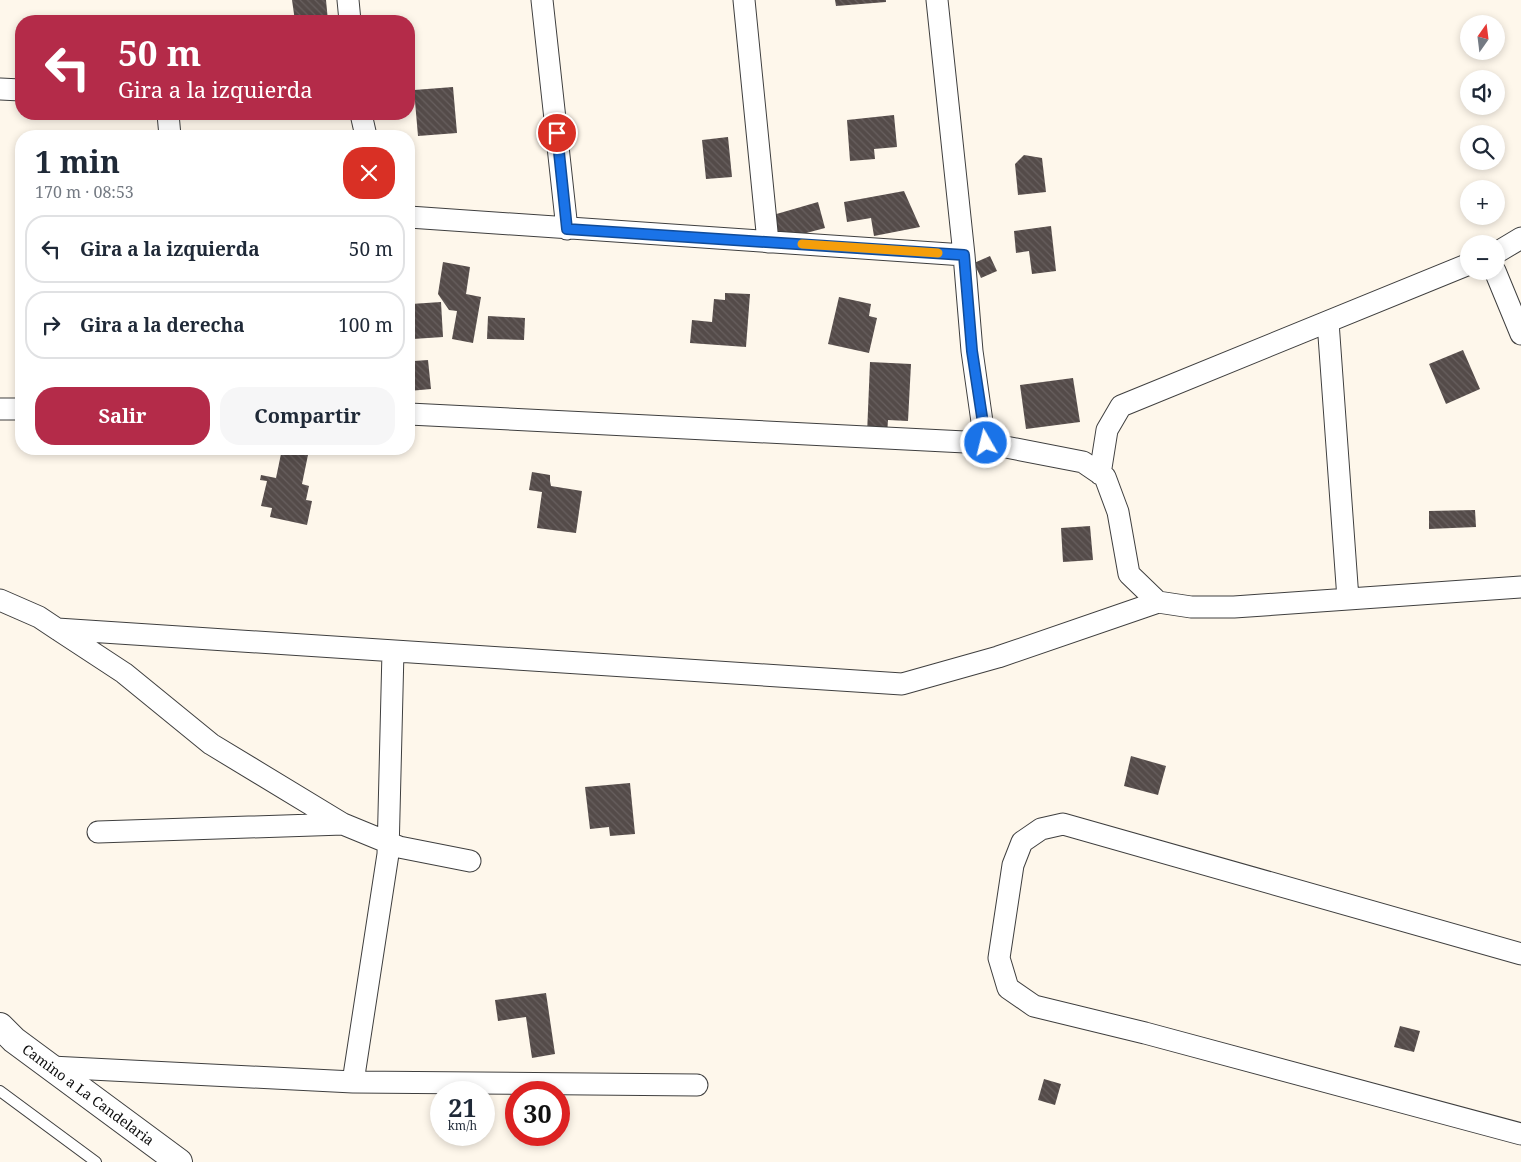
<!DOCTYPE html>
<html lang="es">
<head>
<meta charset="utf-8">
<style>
  :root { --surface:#fff; --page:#f6f6f7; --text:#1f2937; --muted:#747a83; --line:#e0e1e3; --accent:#b42b49 }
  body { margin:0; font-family:"Noto Serif",serif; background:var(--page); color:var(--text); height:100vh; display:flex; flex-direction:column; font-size:19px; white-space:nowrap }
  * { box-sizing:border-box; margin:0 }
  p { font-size:16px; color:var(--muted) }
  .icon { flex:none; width:28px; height:28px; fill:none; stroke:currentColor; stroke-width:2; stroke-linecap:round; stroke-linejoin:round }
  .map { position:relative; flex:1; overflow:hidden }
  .details { position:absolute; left:15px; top:130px; width:400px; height:325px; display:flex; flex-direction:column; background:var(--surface); border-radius:20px; box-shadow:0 2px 8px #0003 }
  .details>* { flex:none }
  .banner { position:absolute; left:15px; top:15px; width:400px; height:105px; border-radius:20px; box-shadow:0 2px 8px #0003; background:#b42b49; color:#fff; overflow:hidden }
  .needle { width:32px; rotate:14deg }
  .buttons { position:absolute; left:1460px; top:15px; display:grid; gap:10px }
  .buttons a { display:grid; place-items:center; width:45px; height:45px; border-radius:50%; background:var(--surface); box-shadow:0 2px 8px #0003; font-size:25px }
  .speed { position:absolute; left:430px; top:1081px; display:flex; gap:10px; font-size:25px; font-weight:700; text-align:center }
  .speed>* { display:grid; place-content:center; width:65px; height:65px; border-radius:50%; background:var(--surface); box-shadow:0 2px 8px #0003; line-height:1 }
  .speed small { font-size:12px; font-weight:400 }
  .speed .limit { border:8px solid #d22; background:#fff; color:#111 }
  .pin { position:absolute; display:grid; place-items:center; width:42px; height:42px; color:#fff; margin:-21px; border:2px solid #fff; border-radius:50%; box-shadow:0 1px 5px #0007 }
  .me { position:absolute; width:55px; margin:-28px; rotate:352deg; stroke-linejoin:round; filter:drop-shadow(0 0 4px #0008) }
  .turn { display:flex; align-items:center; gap:18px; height:105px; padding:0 20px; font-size:22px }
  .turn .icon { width:65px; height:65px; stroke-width:2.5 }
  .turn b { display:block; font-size:35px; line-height:42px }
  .round { display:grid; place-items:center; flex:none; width:52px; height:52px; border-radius:20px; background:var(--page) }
  .head { display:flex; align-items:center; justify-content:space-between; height:85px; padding:0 20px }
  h1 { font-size:30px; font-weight:700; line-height:38px }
  .action { display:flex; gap:10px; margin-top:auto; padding:10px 20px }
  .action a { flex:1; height:58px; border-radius:20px; background:var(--accent); color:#fff; font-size:20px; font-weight:700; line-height:58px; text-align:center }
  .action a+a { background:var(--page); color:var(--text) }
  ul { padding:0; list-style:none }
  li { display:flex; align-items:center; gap:15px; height:68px; margin:0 10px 8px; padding:0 10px; border:2px solid var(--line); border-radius:20px }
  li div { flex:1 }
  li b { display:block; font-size:19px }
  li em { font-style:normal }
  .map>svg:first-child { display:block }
  .building { fill:url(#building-back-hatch) }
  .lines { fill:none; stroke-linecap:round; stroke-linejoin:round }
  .service-casing { stroke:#3f3f3f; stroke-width:12 }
  .minor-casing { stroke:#3f3f3f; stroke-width:23 }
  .tertiary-casing { stroke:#3f3f3f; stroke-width:28 }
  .service { stroke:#fff; stroke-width:10 }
  .minor { stroke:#fff; stroke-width:21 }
  .tertiary { stroke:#fff; stroke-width:26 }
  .route-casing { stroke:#114b97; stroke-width:12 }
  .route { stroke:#1a73e8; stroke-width:9 }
  .slow { stroke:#f59e0b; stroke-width:9 }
  .labels { text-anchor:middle; stroke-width:5; stroke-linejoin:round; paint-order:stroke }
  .street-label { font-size:14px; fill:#0c0c0c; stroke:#fff }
</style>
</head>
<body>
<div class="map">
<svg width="1521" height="1162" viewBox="0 0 1521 1162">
  <defs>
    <pattern id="building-back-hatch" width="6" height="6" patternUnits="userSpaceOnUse" patternTransform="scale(1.25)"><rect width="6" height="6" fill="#544b49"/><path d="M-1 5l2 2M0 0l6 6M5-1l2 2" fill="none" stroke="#68605f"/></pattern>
  </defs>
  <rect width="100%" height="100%" fill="#fef7eb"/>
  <path class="building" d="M292,0H326L328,21H295Z
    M835,0H886V2L836,6Z
    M453,87L457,133L418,136L414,90Z
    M894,115L897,147L874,149L875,159L850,161L847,120Z
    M728,137L732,177L706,179L702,140Z
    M1024,155L1042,158L1046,192L1018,195L1015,164Z
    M904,191L920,227L874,236L871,218L847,222L844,202Z
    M818,202L825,228L780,240L773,215Z
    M1051,226L1056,271L1032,274L1029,251L1016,253L1014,231Z
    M990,256L997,271L981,278L974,263Z
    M443,262L470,267L466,294L481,297L473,343L452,339L457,311L449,310L438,294Z
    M725,293L750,294L746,347L690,343L692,320L712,322L714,299L725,300Z
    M839,297L871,304L869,316L877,318L869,353L828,344Z
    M441,302L443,337L413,339L411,304Z
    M488,316L525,318L524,340L487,339Z
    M1463,350L1480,389L1446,404L1429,364Z
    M428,360L431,389L409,391V375L415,374L414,361Z
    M870,362L911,364L908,421L888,420L887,435L867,434Z
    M1073,378L1080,422L1026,429L1020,385Z
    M282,449L309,450L302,484L309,486L306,500L312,501L307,525L270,517L272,508L261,506L267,481L260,480L261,475L276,478Z
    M532,472L550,475V481L551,486L582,491L576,533L537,528L542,492L529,490Z
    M1475,510L1476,527L1429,529V511Z
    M1090,526L1093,560L1063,562L1061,528Z
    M1131,756L1166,766L1158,795L1124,786Z
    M630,783L635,834L610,836L609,827L590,829L585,787Z
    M546,993L555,1054L532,1058L526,1017L498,1021L495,1000Z
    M1400,1026L1420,1031L1414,1052L1394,1047Z
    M1044,1079L1061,1084L1055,1105L1038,1100Z"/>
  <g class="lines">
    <g class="service-casing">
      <path id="service" d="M0,1091L96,1162"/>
    </g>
    <g class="minor-casing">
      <path id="minor" d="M348,0L350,21
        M542,0L567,229
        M744,0L768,242
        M937,0L964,255L972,351L985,443
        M0,89L21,90
        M168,114L170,136
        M361,114L366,136
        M409,217L964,255
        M1496,253L1521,238
        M1495,271L1521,334
        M1328,322L1348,599
        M0,409H21
        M409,414L985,443L1083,462L1105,477L1118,512L1129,574L1158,602L1191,607H1234L1521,587
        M1100,474L1107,430L1121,406L1469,264
        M0,600L39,617L57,629L124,673L211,744L343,824L399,847L470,861
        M57,629L902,684L998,657L1158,602
        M98,832L343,824
        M1521,954L1063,824L1041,829L1022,842L1013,865L999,958L1008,988L1034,1006L1145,1033L1521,1134
        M51,1067L353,1082L697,1085
        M353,1082L388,854L393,651"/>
    </g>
    <g class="tertiary-casing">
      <g id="tertiary">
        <path id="s1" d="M0,1026L14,1040L179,1162"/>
      </g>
    </g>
    <use href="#service" class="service"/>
    <use href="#minor" class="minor"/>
    <use href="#tertiary" class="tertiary"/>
  </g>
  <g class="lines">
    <g class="route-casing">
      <path id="route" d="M557,133L567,229L964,255L972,351L986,443"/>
    </g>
    <use href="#route" class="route"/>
    <path class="slow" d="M802,244L938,253"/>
  </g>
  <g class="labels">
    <g class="street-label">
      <text dy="5" stroke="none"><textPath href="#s1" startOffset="112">Camino a La Candelaria</textPath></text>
    </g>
  </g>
</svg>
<div class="buttons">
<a><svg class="needle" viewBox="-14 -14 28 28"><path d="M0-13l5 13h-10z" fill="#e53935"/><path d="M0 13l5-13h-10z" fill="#747a83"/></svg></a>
<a><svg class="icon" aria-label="sound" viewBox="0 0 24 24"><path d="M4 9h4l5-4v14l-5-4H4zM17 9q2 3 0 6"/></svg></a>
<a><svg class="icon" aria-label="search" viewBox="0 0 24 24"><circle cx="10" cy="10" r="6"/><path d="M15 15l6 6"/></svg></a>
<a>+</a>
<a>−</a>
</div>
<div class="speed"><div>21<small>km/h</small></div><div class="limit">30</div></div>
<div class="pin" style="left:557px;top:133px;background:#d93025"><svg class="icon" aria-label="arrive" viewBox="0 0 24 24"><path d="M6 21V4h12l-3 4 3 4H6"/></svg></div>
<svg class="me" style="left:986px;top:443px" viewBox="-20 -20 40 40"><circle r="17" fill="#1a73e8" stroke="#fff" stroke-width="3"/><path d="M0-11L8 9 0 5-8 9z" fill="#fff"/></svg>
<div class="banner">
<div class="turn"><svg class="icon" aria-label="left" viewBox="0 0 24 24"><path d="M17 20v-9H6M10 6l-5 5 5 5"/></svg><div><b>50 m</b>Gira a la izquierda</div></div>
</div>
<section class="details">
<div class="head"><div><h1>1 min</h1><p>170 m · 08:53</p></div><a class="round" style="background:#d93025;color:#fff"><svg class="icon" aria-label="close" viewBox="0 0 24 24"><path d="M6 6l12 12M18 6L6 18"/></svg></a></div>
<ul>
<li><svg class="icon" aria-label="left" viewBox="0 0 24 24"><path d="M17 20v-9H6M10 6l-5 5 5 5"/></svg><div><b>Gira a la izquierda</b></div><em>50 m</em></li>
<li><svg class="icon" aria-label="right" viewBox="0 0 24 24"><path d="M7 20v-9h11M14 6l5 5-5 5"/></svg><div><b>Gira a la derecha</b></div><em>100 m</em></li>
</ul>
<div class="action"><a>Salir</a><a>Compartir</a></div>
</section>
</div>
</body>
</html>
